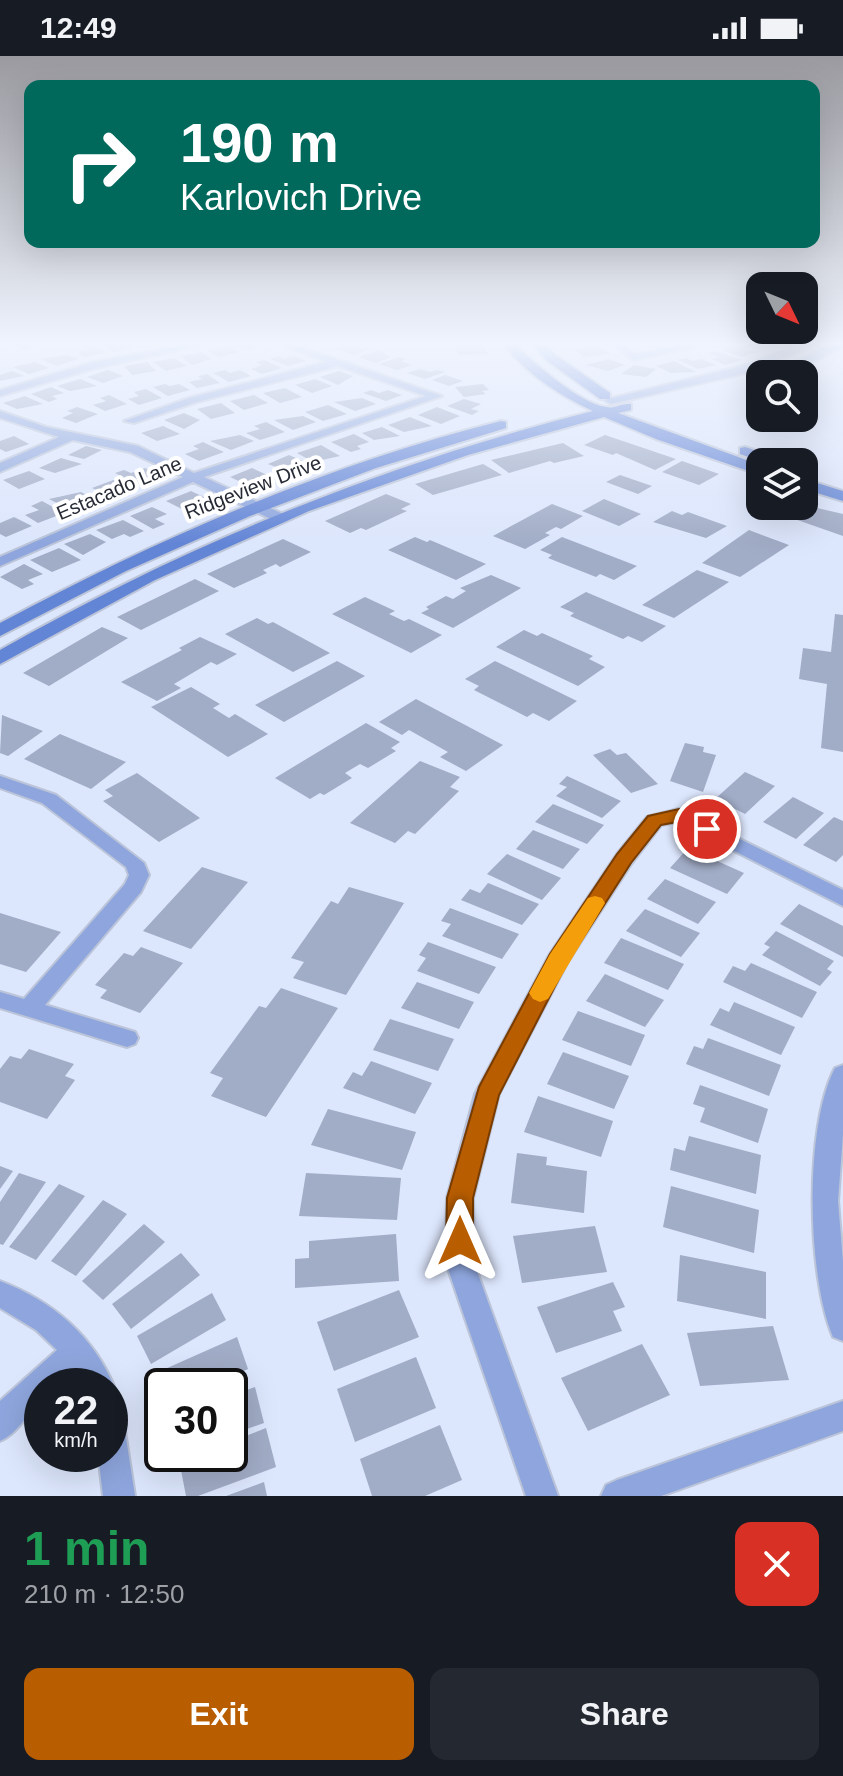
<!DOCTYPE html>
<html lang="en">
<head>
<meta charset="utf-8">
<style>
  :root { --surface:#171b24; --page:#242831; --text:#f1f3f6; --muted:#9ea1a6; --accent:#b85d00 }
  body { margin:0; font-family:Arial,sans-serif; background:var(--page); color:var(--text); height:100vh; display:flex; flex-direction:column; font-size:30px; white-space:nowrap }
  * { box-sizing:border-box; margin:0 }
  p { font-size:26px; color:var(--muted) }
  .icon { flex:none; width:44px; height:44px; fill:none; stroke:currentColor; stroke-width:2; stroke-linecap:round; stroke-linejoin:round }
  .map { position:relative; height:1440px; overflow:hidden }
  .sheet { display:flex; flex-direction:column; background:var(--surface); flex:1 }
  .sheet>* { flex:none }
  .hud { position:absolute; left:24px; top:24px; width:796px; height:168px; border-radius:16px; box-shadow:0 8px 32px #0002; background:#00695c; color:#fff; overflow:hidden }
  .needle { width:52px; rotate:133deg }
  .controls { position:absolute; left:746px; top:216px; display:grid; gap:16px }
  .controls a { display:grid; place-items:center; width:72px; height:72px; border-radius:16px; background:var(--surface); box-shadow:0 8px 32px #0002; font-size:40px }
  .speed { position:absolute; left:24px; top:1312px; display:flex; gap:16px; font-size:40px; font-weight:700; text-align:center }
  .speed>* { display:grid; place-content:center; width:104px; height:104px; border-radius:50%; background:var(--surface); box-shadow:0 8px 32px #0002; line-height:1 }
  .speed small { font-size:20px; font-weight:400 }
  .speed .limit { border:4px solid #111; border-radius:12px; background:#fff; color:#111 }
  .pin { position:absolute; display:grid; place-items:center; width:68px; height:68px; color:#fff; margin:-34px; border:4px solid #fff; border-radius:50%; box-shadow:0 2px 8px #0007 }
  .me { position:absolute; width:88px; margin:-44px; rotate:0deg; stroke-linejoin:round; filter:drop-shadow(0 0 6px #0008) }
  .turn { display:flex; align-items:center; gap:28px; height:168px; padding:0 24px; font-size:36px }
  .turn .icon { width:104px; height:104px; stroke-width:2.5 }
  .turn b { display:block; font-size:56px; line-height:68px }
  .round { display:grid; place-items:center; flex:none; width:84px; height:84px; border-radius:16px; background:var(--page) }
  .head { display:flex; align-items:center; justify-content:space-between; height:136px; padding:0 24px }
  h1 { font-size:48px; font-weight:800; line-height:60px; color:#1e9e55 }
  .cta { display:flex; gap:16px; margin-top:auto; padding:16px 24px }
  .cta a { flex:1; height:92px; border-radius:16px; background:var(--accent); color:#fff; font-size:32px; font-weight:800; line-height:92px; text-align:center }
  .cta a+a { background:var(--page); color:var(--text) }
  .status { display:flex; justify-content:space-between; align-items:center; height:56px; padding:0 40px; background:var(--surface); direction:ltr }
  .status svg { height:22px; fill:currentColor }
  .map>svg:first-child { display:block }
  .building { fill:#a1acc6 }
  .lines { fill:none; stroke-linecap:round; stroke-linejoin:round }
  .minor-casing { stroke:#bbc4d8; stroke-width:4 }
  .tertiary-casing { stroke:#bbc4d8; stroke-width:4 }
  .secondary-casing { stroke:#bbc4d8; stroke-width:4 }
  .minor { fill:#8ea6dd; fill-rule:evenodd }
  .tertiary { fill:#8ea6dd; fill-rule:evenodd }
  .secondary { fill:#6385d6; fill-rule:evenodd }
  .route { fill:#b85d00; stroke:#783c00; stroke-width:2 }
  .slow { fill:#f59e0b }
  .labels { text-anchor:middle; stroke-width:8; stroke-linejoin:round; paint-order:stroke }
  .far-street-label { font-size:20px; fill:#272b35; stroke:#fff }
</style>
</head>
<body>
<div class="status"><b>12:49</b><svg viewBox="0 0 49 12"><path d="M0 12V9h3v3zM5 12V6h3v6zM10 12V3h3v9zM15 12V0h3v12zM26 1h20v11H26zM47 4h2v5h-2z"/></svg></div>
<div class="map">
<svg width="843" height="1440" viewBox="0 0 843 1440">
  <rect width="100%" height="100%" fill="#dce6fc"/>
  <path class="building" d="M19,287H38L43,289L24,294L11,289Z
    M114,287H128L134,292L113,296L103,288Z
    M238,287H258L262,288L247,295L231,289Z
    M453,287H482L488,298L459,299Z
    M745,287H765L780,291L760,294L740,289Z
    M97,289L106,297L83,301L78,296Z
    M350,289L359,292H373L354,299L336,293Z
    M736,289L756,296L742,301L721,294Z
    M227,290L240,296L219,301L207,295Z
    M600,290L610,298L584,301L574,293Z
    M379,294L390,301L376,307L359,301Z
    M717,295L741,304L725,309L711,303L719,301L709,297Z
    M202,296L211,303L192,309L181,300Z
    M67,299L78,303L57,310L40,303Z
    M278,300L284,303L294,300L306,305L288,310L270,303Z
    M399,301L407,303L401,305L412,309L397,314L379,308Z
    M174,302L187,310L166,315L153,306Z
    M686,302L692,305L702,303L716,309L698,313L678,304Z
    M609,303L625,309L608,315L586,309Z
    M264,304L282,312L262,318L251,313L262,309L256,306Z
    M674,305L696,316L671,317L656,310Z
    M35,306L49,312L29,318L13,311Z
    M147,306L156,315L132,319L124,310Z
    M634,309L656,313L646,321L621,318Z
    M420,313L430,316L437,314L445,316L425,323L407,317Z
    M108,314L123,320L103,327L87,321Z
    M225,314L230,317L240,314L251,320L229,326L213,317Z
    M12,315L24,320L0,325V319Z
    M339,315L353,320L338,329L320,321Z
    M207,318L220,327L197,332L189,326L202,323L198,320Z
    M445,319L463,325L449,330L432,324Z
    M80,323L97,330L70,335L57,330Z
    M315,323L332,330L312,337L295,329Z
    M165,328L170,330L179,328L190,334L168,340L153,331Z
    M483,328L489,334L482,335L486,338L464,341L455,331Z
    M51,331L64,337L52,340L57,343L49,346L31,338Z
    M285,332L302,341L280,347L263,337Z
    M146,333L162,342L139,349L128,343L139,340L134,336Z
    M371,334L379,337L388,334L402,339L386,345L363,337Z
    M109,339L127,348L105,355L93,349L106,345L100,342Z
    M254,339L268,347L244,354L230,345Z
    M25,340L43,348L17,353L3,347Z
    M362,342L376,348L355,355L334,346Z
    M464,343L481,348L471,353L479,355L472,359L447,350Z
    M221,347L235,357L211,363L197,353Z
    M328,349L347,358L323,365L305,356Z
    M77,351L98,358L76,367L62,362L73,357L67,355Z
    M437,351L460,360L441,368L418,359Z
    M184,357L200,364L184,373L164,364Z
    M303,360L316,366L293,374L274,364Z
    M410,361L432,370L404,376L388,369Z
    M266,366L285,376L260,384L246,377L260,373L254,370Z
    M163,370L180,378L157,385L141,377Z
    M382,371L400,380L374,384L362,377Z
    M354,378L369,386L357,390L361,393L351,396L331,386Z
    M240,379L254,385L231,394L210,385Z
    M605,379L676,403L655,414L616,397L613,399L584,389Z
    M14,380L29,388L6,396L0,393V385Z
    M203,386L224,396L199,405L185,398L199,393L193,390Z
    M563,387L584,400L554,407L550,405L509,417L491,404Z
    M321,389L340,400L313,406L297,397Z
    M86,390L102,394L84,403L68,399Z
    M289,399L307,407L286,415L268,408Z
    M61,402L82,408L55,417L39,412Z
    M682,405L719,418L699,429L662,416Z
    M483,408L502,419L433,439L415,428Z
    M145,412L160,419L137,428L115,417L124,414L131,417Z
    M252,412L276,423L266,427L257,423L245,428L230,421Z
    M29,415L45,423L19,433L3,424Z
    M620,419L652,430L638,438L606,426Z
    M116,423L131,430L107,439L92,432Z
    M191,435L208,443L188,456L166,445Z
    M81,436L96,444L70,454L49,443Z
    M386,438L411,448L401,453L407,455L366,474L361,472L350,477L325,465Z
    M604,443L641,458L619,470L582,455Z
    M42,445L64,457L38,467L25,459L39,454L31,450Z
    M804,445L817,449L813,451L843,458V480L766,453L771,450H804Z
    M552,448L583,460L561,473L556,471L545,477L550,479L525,493L493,480Z
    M152,451L167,458L155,463L165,468L153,473L130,460Z
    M672,455L682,459L688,456L727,470L706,482L653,466Z
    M14,461L32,470L6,481L0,478V467Z
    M123,464L144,475L130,481L124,478L112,483L96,474Z
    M749,474L789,489L740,521L702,507Z
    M90,478L106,486L83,499L64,488Z
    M415,481L427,486L430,484L486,508L456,524L388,494Z
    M562,481L637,510L614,524L600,518L596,521L548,502L552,499L540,494Z
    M283,483L311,496L280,511L276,508L263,514L267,517L234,532L207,518Z
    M59,492L81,504L52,516L30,504Z
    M24,508L43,518L28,524L34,528L22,533L0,521Z
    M697,514L729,526L674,562L642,549Z
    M491,519L521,532L453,572L421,557L429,553L426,551L446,540L453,543L466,535L460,532Z
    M195,523L219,535L141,574L117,561Z
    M586,536L666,570L642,586L628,580L623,583L570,560L574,557L560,551Z
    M365,541L395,555L389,558L404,565L409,563L442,579L411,597L332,558Z
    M835,558L843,559V696L821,692L827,628L799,623L803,592L831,596Z
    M257,562L268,568L273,566L330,597L293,616L225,578Z
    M102,571L128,582L49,630L23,617Z
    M524,574L537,580L542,577L593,600L589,603L605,611L578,630L496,591Z
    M200,581L237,598L217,609L211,606L174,628L181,632L157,645L121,626L182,594L179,592Z
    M337,605L365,620L284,666L255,649Z
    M495,605L577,645L549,665L533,657L527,661L474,634L479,630L465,623Z
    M191,631L220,648L213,652L229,662L235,658L268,678L228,701L151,651Z
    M416,643L503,689L466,715L440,701L448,696L409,674L402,679L379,666Z
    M2,659L43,675L8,700L0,697Z
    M366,667L400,686L391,692L396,695L368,712L360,708L345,717L352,722L324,739L320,737L310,743L275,722Z
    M60,678L126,706L91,733L24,703Z
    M685,687L704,691L703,696L716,699L703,736L670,725Z
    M610,693L617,699L626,697L658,728L631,737L593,699Z
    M420,705L460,721L450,731L459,735L415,778L408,775L395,787L350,767Z
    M745,716L775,730L745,758L715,743Z
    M137,717L200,762L159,786L103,745L113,740L105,734Z
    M567,720L621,745L602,762L556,740L567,731L559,728Z
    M793,741L824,757L796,783L763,766Z
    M553,748L604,769L587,788L535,766Z
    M834,761L843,765V799L836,806L803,789Z
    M533,774L580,793L563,813L516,793Z
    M688,792L744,817L727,838L670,812Z
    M507,798L561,822L542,844L487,818Z
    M202,811L248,826L191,893L143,875Z
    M665,823L716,846L698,868L647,843Z
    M488,827L539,848L522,869L461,844L470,833L480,837Z
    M349,831L404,847L346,939L293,922L304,906L291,902L331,845L338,848Z
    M799,848L843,870V901L780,868Z
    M450,852L519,878L502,903L442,880L451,868L441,865Z
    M645,853L700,877L681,901L626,875Z
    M0,857L61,876L26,916L0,908Z
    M776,875L834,905L827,913L832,916L820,930L762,899L770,891L764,888Z
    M621,882L684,908L668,934L604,907Z
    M428,886L496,911L479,938L417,915L426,902L419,899Z
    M141,891L183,907L140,957L100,942L107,934L95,929L124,897L133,900Z
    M751,907L817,936L802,962L723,926L733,910L745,915Z
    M605,918L664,944L645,971L586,945Z
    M417,926L474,946L459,973L401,952Z
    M281,932L338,952L266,1061L211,1040L223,1022L210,1017L259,950L266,952Z
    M734,946L795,971L781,999L710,969L720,952L729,956Z
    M578,955L645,979L631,1010L562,984Z
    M390,963L454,983L438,1015L373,994Z
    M708,982L781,1009L769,1040L686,1008L694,990L703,993Z
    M29,993L74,1008L65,1020L75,1024L47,1063L0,1046V1013L10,1000L21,1003Z
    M563,996L629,1020L614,1053L547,1028Z
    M371,1005L432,1027L415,1058L343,1032L353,1016L362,1020Z
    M700,1029L768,1053L758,1087L700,1066L705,1052L693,1048Z
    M538,1040L613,1065L601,1101L524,1076Z
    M328,1053L416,1076L402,1114L311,1089Z
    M689,1080L761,1099L756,1138L670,1114L674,1092L685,1095Z
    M517,1097L547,1101L546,1109L587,1115L584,1157L511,1147Z
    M0,1110L13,1115L0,1133Z
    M19,1117L46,1126L3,1189L0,1188V1146Z
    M306,1117L401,1122L397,1164L299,1160Z
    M59,1128L85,1140L36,1204L9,1191Z
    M671,1130L759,1154L754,1197L663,1171Z
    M103,1144L127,1158L76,1220L51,1205Z
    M144,1168L165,1186L103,1244L82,1225Z
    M595,1170L607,1216L522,1227L513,1180Z
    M396,1178L399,1225L295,1232V1203L309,1202V1185Z
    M181,1197L200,1219L131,1273L112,1248Z
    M680,1199L766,1216V1263L677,1245Z
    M613,1226L625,1251L613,1255L622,1275L556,1297L537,1251Z
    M399,1234L419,1281L334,1315L317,1266Z
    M212,1237L226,1264L151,1308L137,1280Z
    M773,1270L789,1324L700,1330L687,1277Z
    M237,1281L248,1313L211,1330H160L156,1317Z
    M642,1288L670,1339L588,1375L561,1322Z
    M416,1301L436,1352L355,1386L337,1333Z
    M255,1331L264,1367L230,1379V1340Z
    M440,1369L462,1424L425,1440H372L360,1403Z
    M266,1372L276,1411L198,1440H186L179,1404L196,1398H230V1386Z
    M264,1426L267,1440H226Z"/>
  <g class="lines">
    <g class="minor-casing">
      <path id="minor" d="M194,287H212L96,312L0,340V334L94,306Z
        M276,287H289L442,340L204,421L283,458V464H273L193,426L0,510V501L183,421L130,396L73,384L0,416V407L59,381L0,362V355L46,371L138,390L194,417L426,340L338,310L197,346L134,367L124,365L189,342L327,306Z
        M611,287H622L635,298L694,287H713L633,304Z
        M0,720L56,739L144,807L149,819L141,836L45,949L135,976L138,982L135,988L127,991L0,952V936L24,943L125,828L129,819L126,811L42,747L0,732Z
        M679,753L843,834V850L677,766L661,769L631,808L567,907L499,1038L473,1142L474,1207L558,1440H526L446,1207L447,1142L475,1038L550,898L617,798L647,761Z
        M843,1009V1078L838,1145L843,1206V1285L833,1281C807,1220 804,1071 835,1012Z
        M0,1225C52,1245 92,1278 114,1330L110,1339V1330H83L75,1317L59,1330H42V1345C27,1358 17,1378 0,1385V1345L57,1294L36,1274L0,1252Z
        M843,1345V1375L661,1440H601L606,1429L617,1424Z
        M110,1360L121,1364L125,1375L135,1440H103L98,1398H110Z"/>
    </g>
    <g class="tertiary-casing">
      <path id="tertiary" d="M802,287H818L750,316L611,348L604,344L742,310Z
        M833,287H843V291L801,311L791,308Z"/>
    </g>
    <g class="secondary-casing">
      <path id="secondary" d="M502,287H514C531,305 581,348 606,351C614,353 622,347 631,348V354L618,357L760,409V419L656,383L604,361L468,399L309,455L155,524L0,608V594C187,488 384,408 593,355C558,339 526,317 502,287Z
        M532,287H544L554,298L610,337V343H600L546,304Z
        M501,365L506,366V372L376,412L250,460L126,515L0,580V567C159,482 326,409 501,365Z
        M745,391L783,403L785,406H763L740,398V392Z
        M804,423L843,435V445L804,433Z"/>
    </g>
    <use href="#minor" class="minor"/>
    <use href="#tertiary" class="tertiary"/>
    <use href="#secondary" class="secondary"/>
  </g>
  <linearGradient id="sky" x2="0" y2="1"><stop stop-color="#9a9aa0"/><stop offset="0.59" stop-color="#eff4fe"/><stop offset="1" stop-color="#eff4fe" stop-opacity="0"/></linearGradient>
  <rect width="843" height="488" fill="url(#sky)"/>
  <path class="route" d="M679,753L713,769L716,773L707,779L677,766L661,769L631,807L567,907L499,1039L473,1142V1185L469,1194L460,1198L450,1194L446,1185L447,1142L479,1031L550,898L617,798L648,760Z"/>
  <path class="slow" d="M595,840L602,842L605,847L548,943L540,946L533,943L529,937L550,898L588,842Z"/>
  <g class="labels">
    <g class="far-street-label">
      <text transform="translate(253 431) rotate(-21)" y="7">Ridgeview Drive</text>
      <text transform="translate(119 432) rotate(-23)" y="7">Estacado Lane</text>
    </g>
  </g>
</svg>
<div class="controls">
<a><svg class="needle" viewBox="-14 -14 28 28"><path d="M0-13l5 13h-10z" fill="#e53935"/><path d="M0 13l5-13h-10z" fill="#9ea1a6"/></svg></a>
<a><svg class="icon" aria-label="search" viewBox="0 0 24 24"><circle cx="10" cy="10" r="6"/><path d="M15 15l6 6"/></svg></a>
<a><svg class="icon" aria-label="layers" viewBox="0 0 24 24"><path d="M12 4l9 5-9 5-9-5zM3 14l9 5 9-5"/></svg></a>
</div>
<div class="speed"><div>22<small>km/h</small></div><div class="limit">30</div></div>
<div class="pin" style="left:707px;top:773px;background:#d93025"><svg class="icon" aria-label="arrive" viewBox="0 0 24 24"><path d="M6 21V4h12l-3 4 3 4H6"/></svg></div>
<svg class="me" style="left:460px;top:1185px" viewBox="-20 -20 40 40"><path d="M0-17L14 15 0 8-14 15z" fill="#b85d00" stroke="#fff" stroke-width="4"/></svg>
<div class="hud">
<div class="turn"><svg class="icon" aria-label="right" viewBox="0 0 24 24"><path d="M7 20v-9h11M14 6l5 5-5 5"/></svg><div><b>190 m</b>Karlovich Drive</div></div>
</div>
</div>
<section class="sheet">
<div class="head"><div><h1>1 min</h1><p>210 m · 12:50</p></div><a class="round" style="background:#d93025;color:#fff"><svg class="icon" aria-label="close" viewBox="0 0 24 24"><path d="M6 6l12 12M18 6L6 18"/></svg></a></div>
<div class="cta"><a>Exit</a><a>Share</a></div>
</section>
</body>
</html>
